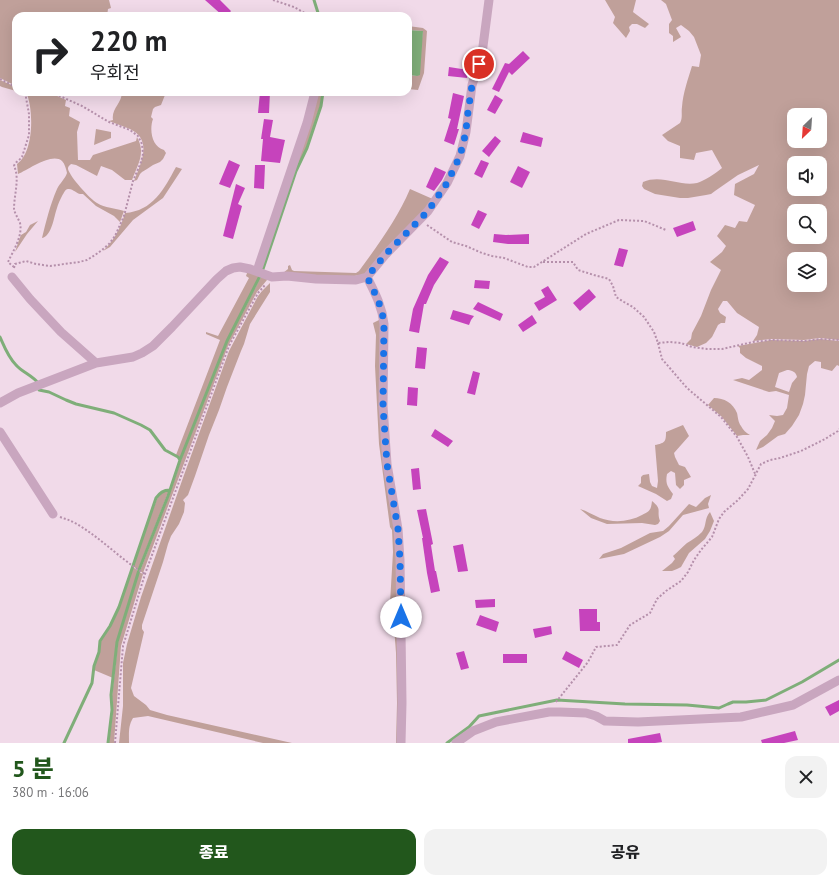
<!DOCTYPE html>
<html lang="ko">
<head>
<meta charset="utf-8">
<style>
  :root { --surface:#fff; --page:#f2f2f2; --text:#202124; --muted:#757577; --accent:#22571c }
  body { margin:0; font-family:"PT Sans","Noto Sans KR",sans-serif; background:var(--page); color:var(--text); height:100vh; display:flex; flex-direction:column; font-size:15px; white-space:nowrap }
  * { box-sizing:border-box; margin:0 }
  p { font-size:13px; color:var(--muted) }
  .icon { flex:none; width:22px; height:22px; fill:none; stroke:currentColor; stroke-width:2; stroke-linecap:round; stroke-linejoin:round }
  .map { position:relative; height:743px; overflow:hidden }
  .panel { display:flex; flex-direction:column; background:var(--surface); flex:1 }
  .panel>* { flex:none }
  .banner { position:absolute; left:12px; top:12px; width:400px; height:84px; border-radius:12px; box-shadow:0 4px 16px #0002; background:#fff; color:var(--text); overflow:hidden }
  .needle { width:26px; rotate:205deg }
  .buttons { position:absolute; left:787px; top:108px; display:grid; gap:8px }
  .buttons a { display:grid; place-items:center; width:40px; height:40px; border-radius:8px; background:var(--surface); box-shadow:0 4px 16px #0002; font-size:20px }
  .pin { position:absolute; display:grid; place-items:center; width:34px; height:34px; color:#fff; margin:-17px; border:2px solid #fff; border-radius:50%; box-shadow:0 1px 4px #0007 }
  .me { position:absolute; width:44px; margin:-22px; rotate:0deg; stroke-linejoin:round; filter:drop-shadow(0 0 3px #0008) }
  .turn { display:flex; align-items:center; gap:14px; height:84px; padding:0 12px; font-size:18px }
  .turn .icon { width:52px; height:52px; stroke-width:2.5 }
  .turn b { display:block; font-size:28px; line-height:34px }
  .round { display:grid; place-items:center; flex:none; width:42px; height:42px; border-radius:12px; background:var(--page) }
  .headline { display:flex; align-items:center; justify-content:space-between; height:68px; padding:0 12px }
  h1 { font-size:24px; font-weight:800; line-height:30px; color:var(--accent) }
  .button { display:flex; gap:8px; margin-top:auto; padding:8px 12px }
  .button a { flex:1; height:46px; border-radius:12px; background:var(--accent); color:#fff; font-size:16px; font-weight:800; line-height:46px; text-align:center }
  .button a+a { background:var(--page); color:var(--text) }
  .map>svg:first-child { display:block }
  .green { fill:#c0a09a; fill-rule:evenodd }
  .water { fill:#7fae79 }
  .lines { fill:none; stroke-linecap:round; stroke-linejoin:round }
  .stream { stroke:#7fae79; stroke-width:3 }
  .building { fill:#c643bc }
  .path { stroke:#b590ab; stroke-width:2; stroke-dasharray:2 2; stroke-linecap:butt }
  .minor { stroke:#c9a6bf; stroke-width:9 }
  .route { stroke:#1a73e8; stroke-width:7; stroke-dasharray:0 12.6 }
</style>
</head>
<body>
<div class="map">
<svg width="839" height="743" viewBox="0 0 839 743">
  <rect width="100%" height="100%" fill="#f1dae9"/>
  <path class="green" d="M0,0H109L111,8L108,9L107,16H16V86L0,78Z
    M605,0H636L633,12L649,24L645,28L637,24H632L629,27L630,31L626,38L613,23L615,17Z
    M661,0H839V340L820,338L804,340L771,339L753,341L757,335L759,327L737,313L727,301H723L718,309L720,313L726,317L725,323H721L718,325L712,337L706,343L697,347L686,344L691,339L692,333L701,316L711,290L721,270L710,262L722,252L726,246L717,236L725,225L735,228L739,221L747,222L755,205L734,195L735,184L754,174L759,165L738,175L715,191L711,194L706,195L688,198H680L655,194L644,189L642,186L643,182C662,174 680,187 697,183C704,181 716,173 722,168L712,150L696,153L694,160L680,158V146L668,141L662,135L680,123C683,118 681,112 682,107C683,93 688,79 692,66L699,67L701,55L694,37L689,31L681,25L676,28L681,37L673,42V36L669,33V24L672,20L666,4ZM794,115H820V141H794ZM794,163H820V189H794ZM794,211H820V237H794ZM794,259H820V285H794Z
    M408,26L423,28L427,31L424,73L418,90L408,89V75L417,76L423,31L408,30Z
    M0,80L16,87V91L2,87L0,86Z
    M26,92L53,94L66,100L65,106L70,108L69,116L80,122L77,132L78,160H90L93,155L136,141L137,137C146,153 138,164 132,180H125L112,170L101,166L97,176L76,165L71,164C69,166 68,166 68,169C70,177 90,199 97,203C105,208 115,208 124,211L120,222L114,216L96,206L83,194C77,195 73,188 68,189C65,189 64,193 62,196C60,200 58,204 57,208C54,216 52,236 42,238C46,222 50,205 57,189C60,183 65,179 67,173C66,169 65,164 62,161C52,152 28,170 18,174L17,164C34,153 34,109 26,92Z
    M122,92H160L165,95L161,105L155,107L153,109L151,117L153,119C149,130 152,147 164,150L166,153L163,159L160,162L153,165L147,169L142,172L140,174L137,180L134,181C141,163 153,140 130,129C123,126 116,124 109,121L113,120C111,109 122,103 122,92Z
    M316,92H322L320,106L306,148L296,171L272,240Z
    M96,129L111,132V138L94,145Z
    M176,167L182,169L163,198L133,220L110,247L103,251C114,241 121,227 125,213C153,211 164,189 176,167Z
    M410,189L435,200L366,274C342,280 307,275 283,273L288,269V266L290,265L292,270L294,271L356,273L359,271C378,245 398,218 410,189Z
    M38,221L27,234L15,252L19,240L21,235L26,232L30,225Z
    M248,270L260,274L257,282L227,340L180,458L176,455L220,340L206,334V332L218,336L249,278L246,276Z
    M262,275L267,278V280L257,292L228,346L143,573L140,571L169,496L181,460L228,341Z
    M270,283V292L250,324L244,344L241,351L227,387L219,410L209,435L195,476L188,495L183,500L185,503L184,512L179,524L171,536L168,544L163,562L142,625V629L144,632L131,688L134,696L146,705L150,710L167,715L292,743H263L148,716L133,718C128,726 129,734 129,743H119L123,706V663L127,644L141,597L184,475L229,351L258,296L262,291Z
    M381,319L396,545L399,743H396L397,703L396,653L393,613L389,607L390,603L393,552L392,530L390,527L379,444L375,366L376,335L373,323Z
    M820,339L839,341V366L837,365L832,371L821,368V362L815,361L809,366L807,374L805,395L803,404L799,415L792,426L785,434L778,436L763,447L756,450L760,441L767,435L772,428L775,421L769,415L777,416L783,415L787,408L789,395L776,391L769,392L733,380L742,378L749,380L762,370V366L746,358L740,353V348L738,346L771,340L804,341ZM787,370C792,370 796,372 797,377L792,383L789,392L775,387L779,373Z
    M714,398C724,398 733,403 737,413C738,417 738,422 741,426C743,430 746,433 750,435H743L737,436L722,417L708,405Z
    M683,425L689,436L674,453L675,457L679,465L685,467L691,477L684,480V485L680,489L676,485L675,473L671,471L667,474C665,484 668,487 673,494L671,499L667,501L656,494L638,486L641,483V477L643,475L649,474L650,482L652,486L657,488L658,481L655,445C665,443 666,442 666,432Z
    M169,490L138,570L133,566L139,547L157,499L159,495L164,491Z
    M711,495L708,504L709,508L683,515L669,531L660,537L624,554L599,559L603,554L621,548L650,533L663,531L669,526L689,504L696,507L705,498Z
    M652,501C663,510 656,510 660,521L658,524L655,525L642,523L607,524L591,518L580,509C587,511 593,515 600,518C613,523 629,522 642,515C650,511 651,510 652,501Z
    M710,512L714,521L710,531L705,539L689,553L681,567L677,569L672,571H662L672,563L675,559L673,556C678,552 682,547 687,543C692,540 697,537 702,532C707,525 704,519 710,512Z
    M133,567L138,571L117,642L115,653L113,678L94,670V666L99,652L100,641L115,617L126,588Z
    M139,572L143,574L121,646L114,743H109L113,710L112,696L118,642Z"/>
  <path class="water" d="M408,30L423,31L420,75L417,76L408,75Z"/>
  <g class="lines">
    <path class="stream" d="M314,0L319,16
      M0,337C4,346 8,357 16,365C22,372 33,376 38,383V386L39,390L49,392L66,400L76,404L114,413L141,425L150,430L165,450L178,457L180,460
      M64,743L92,683L94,666L99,652L100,641L110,626L119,607L156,498C160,493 163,490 170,490
      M108,743L112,710L111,695L117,642L139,570L168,496L180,460L227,341L262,272L296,171L307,148L321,106L323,92
      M447,743L469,727L479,716L557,700L625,704L687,705L719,708L728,704L733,702H746L766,700L802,682L839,660"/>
  </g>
  <path class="building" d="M205,0H220L231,11L227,16H223Z
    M523,51L530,58L512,75L509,72L499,92L492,89L505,63L509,64Z
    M449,67L468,70L467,78L448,76Z
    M260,92H270L269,113H258Z
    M453,93L464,96L457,129H459L454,145L444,141L451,119L448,118Z
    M495,95L503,100L495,114L487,110Z
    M264,119L273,120L270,137L285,140L280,163L261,161L263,139H261Z
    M523,132L543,138L541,147L520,142Z
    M495,136L501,141L489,157L482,151Z
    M229,160L240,165L230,188L219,184Z
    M481,160L489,163L482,178L474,174Z
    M255,165H265L264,189L254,188Z
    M518,166L530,172L522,188L510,182Z
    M435,167L446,172L442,180L434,191L426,187Z
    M236,184L245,188L238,204L242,206L233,239L223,236Z
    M478,210L487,214L479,229L471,225Z
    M693,221L696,230L677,237L673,228Z
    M494,234L506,235L529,234V244H508L493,242Z
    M619,248L628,250L623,267L614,265Z
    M440,257L449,262L434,285L426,304H424L419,333L409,331L413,309L428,275Z
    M475,280L490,281L489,289L474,288Z
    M548,286L557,300L539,311L534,303L545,297L541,290Z
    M589,289L596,297L580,311L573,303Z
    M478,302L503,314L500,321L473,309Z
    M453,310L474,316L471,320L469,325L450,319Z
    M532,315L537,323L523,332L518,325Z
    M417,347L427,348L425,369L415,368Z
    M473,371L480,373L475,395L467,393Z
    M408,387L418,388L417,406L407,405Z
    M435,429L453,441L448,447L431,436Z
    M419,468L421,489L413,490L411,469Z
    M426,509L433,544L431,545L435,571H436L440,591L431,593L427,573L422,538H423L417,510Z
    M463,544L468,571L458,572L453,546Z
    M495,599V607L476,608L475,600Z
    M579,609H597V622H600V631H580Z
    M480,615L499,622L496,632L476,625Z
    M551,626L552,634L535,638L533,629Z
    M464,651L469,668L461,670L456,653Z
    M566,651L583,660L579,668L562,659Z
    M503,654H527V663H503Z
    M839,700V711L830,716L825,707Z
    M795,731L798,740L784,743H762L761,740Z
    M660,733L662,742L655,743H628V739Z"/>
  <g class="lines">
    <path class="path" d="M273,0L294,7L310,16
      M0,79L16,87
      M427,225L452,242L466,246L482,253L492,256L504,258L528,267H534L586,234L619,220L644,221L666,230
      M543,262H573L578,270L594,275L609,279L613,286L616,297L624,302L633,307L644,317L654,332L658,343L669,342L681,343L692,347L707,349H722L753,342L771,340L804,341L820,339L839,340
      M14,267L8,262C13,251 23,236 20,223C18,218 15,214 14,209C14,195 20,178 14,166C15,162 20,160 22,157L29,135V114L25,92
      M14,268L15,264L26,261L36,264L50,266L79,262L87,260L95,255L102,250L109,244L115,236L124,216L133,181L141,162L143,154L142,144L138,136L130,130L109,122L82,106L53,93L39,92
      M658,343L662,359L687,388L721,417L737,437L748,457L756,476
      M60,517C65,519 70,520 75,523C100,537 120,559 145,574
      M556,702L588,662L596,647L617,645L630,625L650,613L657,599L666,591L681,581L688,572L694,560L701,550L712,537L719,519L724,512L738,500L748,489L761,464L770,460L780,458L801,451L825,439L838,431L839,429
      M115,743L123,646L145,574L229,346L258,293L265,285"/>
    <path class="minor" d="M257,271L307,123L315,92
      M12,277L30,299L61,332L96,363
      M367,277C375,293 382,306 384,324L383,406L387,464L398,529L400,560L402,703L401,743
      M0,403L18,393L96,363L133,357L142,353L153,346L172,327L217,279L226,271L233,268L240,267L250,269L272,277L287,276L316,279L356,280L367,277L386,254L428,211L447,183L460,156L466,132L472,85L482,54L489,0
      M0,432L53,514
      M456,743L473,731L496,722L549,712H560L586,713L596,716L605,721L638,722L741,717L793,705L839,680"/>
  </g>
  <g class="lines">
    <path class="route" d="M401,617L400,560L398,529L387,464L383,406L384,324C382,306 375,293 367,277L386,254L428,211L447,183L460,156L466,132L467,119L472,85L479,64"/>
  </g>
</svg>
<div class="buttons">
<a><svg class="needle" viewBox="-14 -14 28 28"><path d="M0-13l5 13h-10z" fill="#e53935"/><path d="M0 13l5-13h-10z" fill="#757577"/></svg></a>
<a><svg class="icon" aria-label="sound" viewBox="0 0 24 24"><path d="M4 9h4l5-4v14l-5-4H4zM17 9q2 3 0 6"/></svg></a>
<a><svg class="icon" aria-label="search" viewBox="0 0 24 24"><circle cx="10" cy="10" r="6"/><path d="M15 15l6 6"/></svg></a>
<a><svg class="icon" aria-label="layers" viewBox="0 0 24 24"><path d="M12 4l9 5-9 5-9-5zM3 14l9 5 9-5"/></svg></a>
</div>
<div class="pin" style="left:479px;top:64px;background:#d93025"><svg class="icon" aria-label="arrive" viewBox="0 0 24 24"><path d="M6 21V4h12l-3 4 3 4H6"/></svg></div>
<svg class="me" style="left:401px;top:617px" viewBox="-20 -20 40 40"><circle r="19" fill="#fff"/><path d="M0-13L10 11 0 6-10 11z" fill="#1a73e8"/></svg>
<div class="banner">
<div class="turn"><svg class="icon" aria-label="right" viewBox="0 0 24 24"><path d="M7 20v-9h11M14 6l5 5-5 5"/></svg><div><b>220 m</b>우회전</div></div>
</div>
</div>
<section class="panel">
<div class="headline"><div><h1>5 분</h1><p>380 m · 16:06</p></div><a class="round"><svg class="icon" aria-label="close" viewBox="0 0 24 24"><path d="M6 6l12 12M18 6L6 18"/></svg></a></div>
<div class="button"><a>종료</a><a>공유</a></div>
</section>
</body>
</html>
